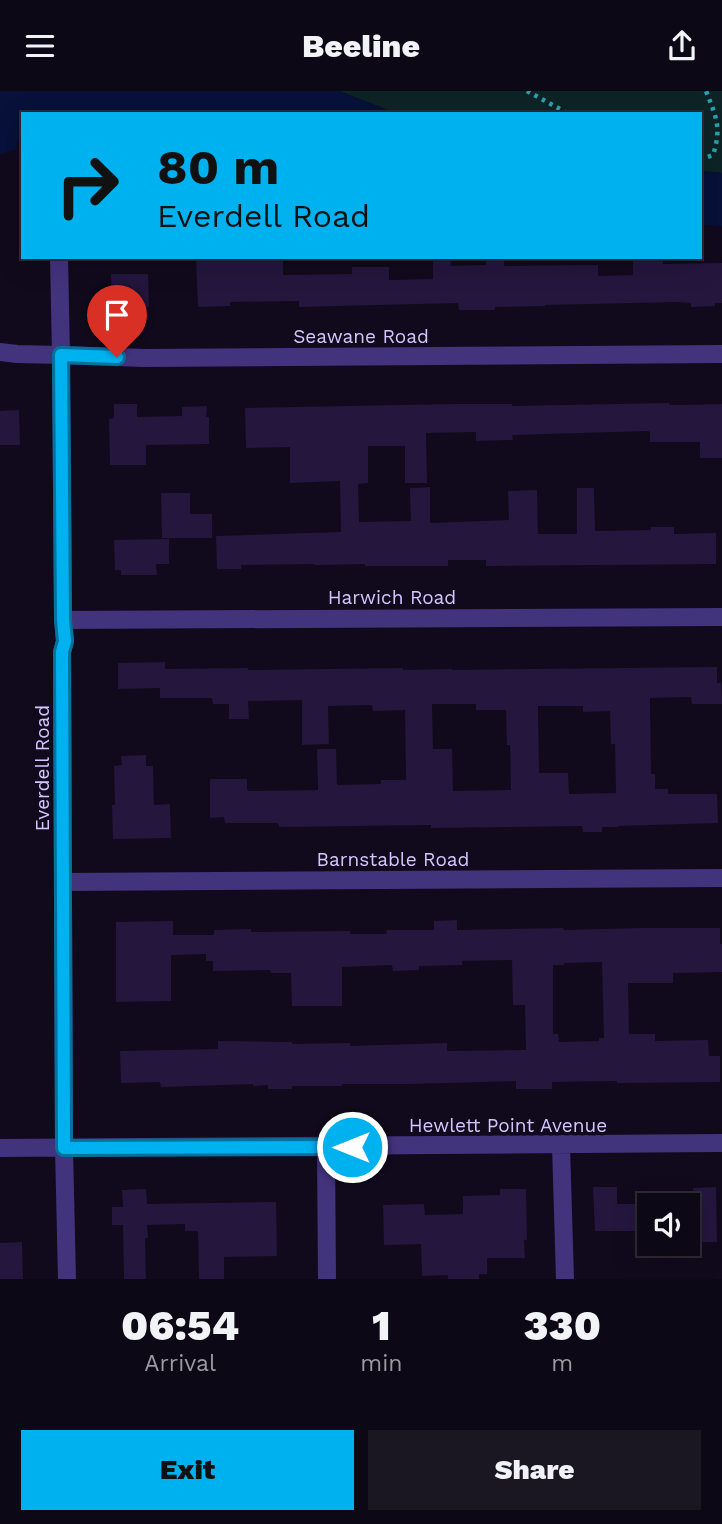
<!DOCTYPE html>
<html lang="en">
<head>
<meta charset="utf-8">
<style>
  :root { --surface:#0c0815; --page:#1a1622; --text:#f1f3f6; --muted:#9a9aa0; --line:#2c2934; --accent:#00b1f0 }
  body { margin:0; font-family:"Work Sans",sans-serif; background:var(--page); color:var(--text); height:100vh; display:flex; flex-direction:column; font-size:26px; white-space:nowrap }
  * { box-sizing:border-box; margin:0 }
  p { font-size:23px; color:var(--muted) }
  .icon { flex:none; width:38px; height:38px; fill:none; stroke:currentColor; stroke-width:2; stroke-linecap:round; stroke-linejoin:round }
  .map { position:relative; height:1188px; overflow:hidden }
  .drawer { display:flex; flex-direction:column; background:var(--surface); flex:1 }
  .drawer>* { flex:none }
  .guide { position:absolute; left:21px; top:21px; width:681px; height:147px; border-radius:0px; box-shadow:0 7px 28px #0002,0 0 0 2px var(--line); background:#00b1f0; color:#111; overflow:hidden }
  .buttons { position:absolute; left:637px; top:1102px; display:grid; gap:14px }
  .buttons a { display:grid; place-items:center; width:63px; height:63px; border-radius:0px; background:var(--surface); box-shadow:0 7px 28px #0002,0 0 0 2px var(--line); font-size:35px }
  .pin { position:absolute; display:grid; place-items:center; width:60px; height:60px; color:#fff; margin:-72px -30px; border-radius:50% 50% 50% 0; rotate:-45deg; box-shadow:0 0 7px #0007 }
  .pin .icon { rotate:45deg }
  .me { position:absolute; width:77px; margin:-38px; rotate:270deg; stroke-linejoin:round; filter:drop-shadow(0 0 5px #0008) }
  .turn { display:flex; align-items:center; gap:24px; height:147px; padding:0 21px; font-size:32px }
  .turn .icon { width:91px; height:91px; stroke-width:2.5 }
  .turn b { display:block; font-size:49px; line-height:60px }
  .eta { display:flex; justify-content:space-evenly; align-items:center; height:119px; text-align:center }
  .eta b { font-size:42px; font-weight:800; line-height:49px }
  .cta { display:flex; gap:14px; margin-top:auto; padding:14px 21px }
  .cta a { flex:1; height:80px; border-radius:0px; background:var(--accent); color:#111; font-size:28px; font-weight:800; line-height:80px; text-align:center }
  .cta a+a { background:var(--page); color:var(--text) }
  header { display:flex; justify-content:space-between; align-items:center; height:91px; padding:0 21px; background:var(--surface); font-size:32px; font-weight:800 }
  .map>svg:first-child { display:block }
  .green { fill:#0d2326 }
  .water { fill:#071139 }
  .building { fill:#24163d; fill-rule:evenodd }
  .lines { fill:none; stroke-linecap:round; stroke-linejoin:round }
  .path { stroke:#28a2b0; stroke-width:4.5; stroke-dasharray:3.5 5; stroke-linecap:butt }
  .minor { stroke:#42337d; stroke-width:18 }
  .route-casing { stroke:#00739c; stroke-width:18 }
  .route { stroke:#00b1f0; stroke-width:12 }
  .labels { text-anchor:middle; stroke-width:7; stroke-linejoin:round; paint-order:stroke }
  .street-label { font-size:19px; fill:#d5c5ff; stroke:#100a1c }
</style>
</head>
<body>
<header><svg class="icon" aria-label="menu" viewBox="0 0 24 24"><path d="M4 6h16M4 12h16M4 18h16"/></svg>Beeline<svg class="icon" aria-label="share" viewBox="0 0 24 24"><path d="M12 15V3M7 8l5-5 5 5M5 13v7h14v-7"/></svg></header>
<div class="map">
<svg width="722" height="1188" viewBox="0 0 722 1188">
  <rect width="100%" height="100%" fill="#100a1c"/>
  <path class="green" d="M339,0H722V82L700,80V23H398Z"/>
  <path class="water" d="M0,0H339L398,23H23V44H20L16,58L0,64Z
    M700,80L722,82V135L700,134Z"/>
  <path class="building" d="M225,166H283V184L352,183V176H389V189L433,188V166H450L451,175L486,174V166H504V175L598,174V185L633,184V167L663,166V173L722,172V212H715V215L691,216V212L677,211L545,214V215L495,216V219H459L458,212L299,216V210L230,211V215L198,216L196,169L225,168Z
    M111,183H148L149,216L112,218Z
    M669,312V314H683L722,313V367H700V351H650V341L648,340L512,344L513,349L476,350V341L426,342L427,392H405V355H368V392L358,393L359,431L411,430L410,397L430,396V432L509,429L508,400L537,399L538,443H577V397H594L595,440L651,439V436H674V443L716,442V473L486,475V469H448V475H365V473L315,474L314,473L241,474V478H217L216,445L341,441L340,390L290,392V356L246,357L245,317L455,313H512V315Z
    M114,313H137V326L182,325V316L207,315L206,326H209V353L146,354V374H110L109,328L114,327Z
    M19,319L20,354H0V320Z
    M161,402H190V423H212V447H162Z
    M169,448V473H156L157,484H121V479H115L114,449Z
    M165,571V578L248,577V579L403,577V579L452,578V579L717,576V592H721L722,613H692L691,606L650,607L651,683H655V698H668V703H717L718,732L618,735V736H602V741H583L582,735L431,737V734L279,736L278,732H225L224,726L210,727V688H247V699L249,700L318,699L317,658H336L337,694L381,693V689H406L405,619L373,620L372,614L328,615L329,653L302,654V609L248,610L249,628H229V613H213L212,607H160V597L118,598V572ZM432,613H476V619H506L507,654H510L511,699L453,700L452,658H433ZM538,615H583V621L610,620L611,653H615L616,702L569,703L568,682H539Z
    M146,664V675H153L154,714L170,713L171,747L113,748L112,714H115L114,675L122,674L121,665Z
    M457,829V839L563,837L564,839L642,837H720V853H722V881L673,882V892H628L629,943H655V950L708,949L709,965H720V991L617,992V990L552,991V998H516V990L410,993H342V995H292V998H268V994L253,995V993L161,996L160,991L121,992L120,960L218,958V950L292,951V953L350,952V955L447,952V960L526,959L525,914H513L512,869L462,870V874L419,875V879L393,880L392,874L342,876V915H292L291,882H271L270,879L213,880V870H206V863L171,864V910L116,911V831L173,830V844H214V839L251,838V841L350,840V843H387L386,839H434V830ZM602,871L604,947H599V950L559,951L558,943H553V874H564V872Z
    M593,1096H617V1113H649V1140H595Z
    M716,1096L717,1151H694L693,1097Z
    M146,1098L147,1113L276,1111L277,1165L224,1166V1188H199L198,1140H185V1133L147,1134L148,1147H145L146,1188H124L123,1134H112V1116H123L122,1099Z
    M500,1098H526L527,1149H524L525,1167H487V1183H479V1188H448V1184L422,1185L421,1153L384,1154L383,1114L424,1113L425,1124L463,1123V1105L500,1104Z
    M22,1151L23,1188H0V1152Z"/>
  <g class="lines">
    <path class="path" d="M527,0L569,23
      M700,69L713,64C722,36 716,26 706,0"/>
    <path class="minor" d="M59,166L61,264L63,529L65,550L62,561L64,1057L67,1188
      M0,261L17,263L61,264L144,267L722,263
      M63,529L722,526
      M64,791L722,787
      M561,1055L565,1188
      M326,1056L327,1188
      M0,1057L722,1052"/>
  </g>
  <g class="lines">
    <g class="route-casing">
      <path id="route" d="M117,266L61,264L63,529L65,550L62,561L64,1057L352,1056"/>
    </g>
    <use href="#route" class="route"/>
  </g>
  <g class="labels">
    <g class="street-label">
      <text x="361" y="252">Seawane Road</text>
      <text x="392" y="513">Harwich Road</text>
      <text transform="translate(42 677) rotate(-90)" y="7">Everdell Road</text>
      <text x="393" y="775">Barnstable Road</text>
      <text x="508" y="1041">Hewlett Point Avenue</text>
    </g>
  </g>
</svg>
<div class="buttons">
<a><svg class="icon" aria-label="sound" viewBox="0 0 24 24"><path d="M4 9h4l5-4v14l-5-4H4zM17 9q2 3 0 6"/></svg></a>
</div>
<div class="pin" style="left:117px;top:266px;background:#d93025"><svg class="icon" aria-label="arrive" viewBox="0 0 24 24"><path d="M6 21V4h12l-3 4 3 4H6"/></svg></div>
<svg class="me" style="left:352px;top:1056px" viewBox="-20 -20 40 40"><circle r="17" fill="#00b1f0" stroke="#fff" stroke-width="3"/><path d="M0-11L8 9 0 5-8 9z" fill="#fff"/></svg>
<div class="guide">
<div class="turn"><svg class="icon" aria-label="right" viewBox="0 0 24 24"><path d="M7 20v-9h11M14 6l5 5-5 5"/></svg><div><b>80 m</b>Everdell Road</div></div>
</div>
</div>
<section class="drawer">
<div class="eta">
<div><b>06:54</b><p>Arrival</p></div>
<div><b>1</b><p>min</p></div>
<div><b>330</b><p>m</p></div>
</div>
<div class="cta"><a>Exit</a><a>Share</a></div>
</section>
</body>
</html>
